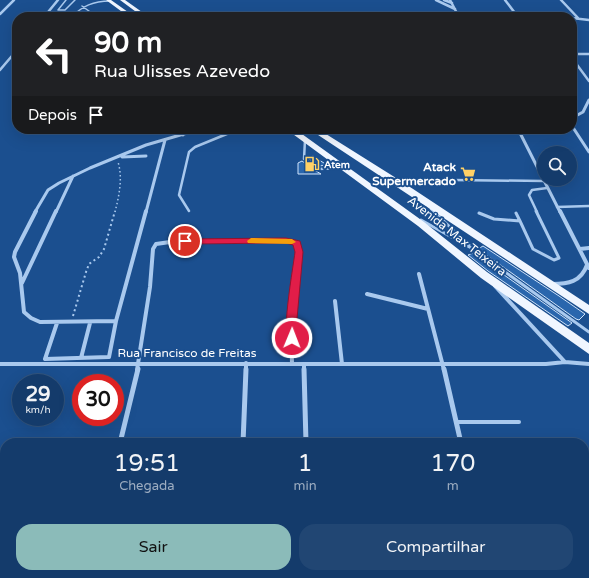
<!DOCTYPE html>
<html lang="pt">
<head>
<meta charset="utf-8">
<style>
  :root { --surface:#143b6b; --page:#214673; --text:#f1f3f6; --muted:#9dadc1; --line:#33557e; --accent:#8bbbb9 }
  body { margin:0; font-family:"Varela Round",sans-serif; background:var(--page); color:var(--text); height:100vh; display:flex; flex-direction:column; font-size:15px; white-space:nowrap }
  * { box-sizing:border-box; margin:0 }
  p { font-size:13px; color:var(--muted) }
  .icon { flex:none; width:22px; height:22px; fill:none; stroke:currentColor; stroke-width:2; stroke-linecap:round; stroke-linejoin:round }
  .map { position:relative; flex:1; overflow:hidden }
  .drawer { position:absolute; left:0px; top:438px; width:589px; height:140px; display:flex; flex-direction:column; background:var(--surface); border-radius:16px 16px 0 0; box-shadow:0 4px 16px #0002,0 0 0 1px var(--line) }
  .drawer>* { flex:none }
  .hud { position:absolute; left:12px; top:12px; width:565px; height:122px; border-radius:16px; box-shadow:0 4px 16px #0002,0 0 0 1px var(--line); background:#202124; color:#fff; overflow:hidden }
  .buttons { position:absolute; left:537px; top:146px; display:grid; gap:8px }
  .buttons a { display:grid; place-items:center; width:40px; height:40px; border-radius:50%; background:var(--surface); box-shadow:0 4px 16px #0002,0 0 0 1px var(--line); font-size:20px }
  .speed { position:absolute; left:12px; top:374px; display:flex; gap:8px; font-size:20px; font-weight:700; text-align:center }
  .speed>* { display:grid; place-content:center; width:52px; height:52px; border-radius:50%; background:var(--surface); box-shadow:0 4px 16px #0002,0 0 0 1px var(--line); line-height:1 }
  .speed small { font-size:10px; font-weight:400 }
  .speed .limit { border:6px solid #d22; background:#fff; color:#111 }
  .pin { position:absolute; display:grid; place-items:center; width:34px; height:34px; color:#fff; margin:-17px; border:2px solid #fff; border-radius:50%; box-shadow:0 1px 4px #0007 }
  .me { position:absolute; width:44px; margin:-22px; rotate:1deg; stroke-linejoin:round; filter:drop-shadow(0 0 3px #0008) }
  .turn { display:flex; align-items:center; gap:14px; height:84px; padding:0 16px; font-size:18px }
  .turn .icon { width:52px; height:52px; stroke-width:2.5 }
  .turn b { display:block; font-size:28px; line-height:34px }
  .then { display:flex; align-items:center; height:38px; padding:0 16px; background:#0003; gap:8px; font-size:15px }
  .eta { display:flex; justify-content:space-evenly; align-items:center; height:68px; text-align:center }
  .eta b { font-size:24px; font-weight:600; line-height:28px }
  .action { display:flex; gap:8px; margin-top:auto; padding:8px 16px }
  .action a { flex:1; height:46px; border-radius:16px; background:var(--accent); color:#111; font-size:16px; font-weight:600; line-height:46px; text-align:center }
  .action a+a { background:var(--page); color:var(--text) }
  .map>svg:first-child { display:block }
  .building { fill:#2a66ad; stroke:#cfe3fa }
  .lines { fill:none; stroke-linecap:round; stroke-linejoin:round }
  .path-far1 { stroke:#a9c9ee; stroke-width:1.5; stroke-dasharray:1.5 2.5; stroke-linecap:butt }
  .path { stroke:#a9c9ee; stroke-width:2; stroke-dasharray:2 3; stroke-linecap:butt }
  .service-far3 { stroke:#a9c9ee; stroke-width:1.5 }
  .service-far2 { stroke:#a9c9ee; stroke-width:2.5 }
  .service-far1 { stroke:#a9c9ee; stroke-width:3 }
  .service { stroke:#a9c9ee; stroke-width:4 }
  .minor-far3 { stroke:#a9c9ee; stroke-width:2.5 }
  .minor-far2 { stroke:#a9c9ee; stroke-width:3 }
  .minor-far1 { stroke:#a9c9ee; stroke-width:4 }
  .minor { stroke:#a9c9ee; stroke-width:5 }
  .primary { fill:#f0f6ff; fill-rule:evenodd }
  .route { fill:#e11d48; stroke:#92132f }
  .slow { fill:#f59e0b }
  .labels { text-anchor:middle; stroke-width:4; stroke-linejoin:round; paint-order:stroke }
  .far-poi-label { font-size:10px; font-weight:bold; fill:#fff; stroke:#1b4f8f; text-anchor:start }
  .poi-label { font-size:12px; font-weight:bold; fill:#fff; stroke:#1b4f8f; text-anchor:end }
  .street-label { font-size:12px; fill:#fff; stroke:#1b4f8f }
</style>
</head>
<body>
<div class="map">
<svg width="589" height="578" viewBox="0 0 589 578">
  <rect width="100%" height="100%" fill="#1b4f8f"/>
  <path class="building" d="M313,156L327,165L319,166L308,158Z
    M302,161L316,171L321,174H298V163Z
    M483,246L559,296L585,314L579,320L576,319L478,249Z
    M473,253L572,323L568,326L488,271L468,255Z"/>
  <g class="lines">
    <path class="path-far1" d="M115,212C119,196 123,178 118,162"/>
    <path class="path" d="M73,316L86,272L89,264L99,257L104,249L115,211"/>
    <path class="service-far3" d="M66,0L58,10H65L75,0
      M82,6L93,14L83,17
      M71,17C83,6 93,1 110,1"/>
    <path class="service-far2" d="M305,140L304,159L318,169L343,168
      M453,180L544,181
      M557,207L589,206
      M431,209L434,212
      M189,211L179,195L189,152L195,147L239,129
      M537,212L529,195L532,190L547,188"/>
    <path class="service-far1" d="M433,211L469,245
      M479,213L494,219L520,221L533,249L554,260L559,258L536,211
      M516,213L520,221
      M421,220L473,249L589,332"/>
    <path class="service" d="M456,422H519"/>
    <path class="minor-far3" d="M436,0L455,9
      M444,0L452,3
      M450,0L459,17
      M505,0L518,17
      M561,0L579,19
      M423,13L425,17
      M0,14L14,0
      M44,17L58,0
      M517,17H544
      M572,18L589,20
      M572,54H589
      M572,58L589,81
      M0,70L17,50"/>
    <path class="minor-far2" d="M572,118L583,112L589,100
      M572,126L589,152
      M518,129L560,212
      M183,135L180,133L187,129
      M122,157L146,156
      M35,212L48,190L59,183L90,168L146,145L201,129
      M56,212L73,176
      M146,212L165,140"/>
    <path class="minor-far1" d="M36,211L15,252L14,257L20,273L24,312L31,318L40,322L116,321L146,211
      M560,211L589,268
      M580,249L589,248
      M419,274L444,370
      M22,283L56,211
      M552,284C568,284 581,282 587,265
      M495,286L565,362
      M367,294L428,309
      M335,301L342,364
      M57,323L45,359L109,357L116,321
      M81,358L90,323
      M0,364H546L565,362L589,364
      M304,364V370
      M137,370L150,287L153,249L156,244L170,242L286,241L297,243L299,252L291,325L292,364
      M246,370V363"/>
    <path class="minor" d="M304,369L306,443
      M444,369L461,443
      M120,443L138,369
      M243,443L246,369
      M584,560H589
      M237,573V578
      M308,573L309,578
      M491,573L492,578
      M89,578L90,573"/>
    <path class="primary" d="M106,0H111L135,17H129Z
      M120,0H125L149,17H143Z
      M286,129H295L424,222L487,272L589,343V354L481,278L418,226Z
      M309,129H318L404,183L589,305V314Z"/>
  </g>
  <path class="route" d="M286,238L300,241L303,252L295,341H288C282,329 293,268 295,252L293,245L286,243L185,244L181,241L185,239Z"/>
  <path class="slow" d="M251,238L292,239L296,242L292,244L248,243L247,241Z"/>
  <defs>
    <g id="fuel-bare" transform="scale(1.2)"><path d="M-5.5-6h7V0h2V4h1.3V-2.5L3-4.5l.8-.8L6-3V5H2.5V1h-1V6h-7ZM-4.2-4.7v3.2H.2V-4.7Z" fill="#ffd166" stroke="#1b4f8f" stroke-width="2.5" paint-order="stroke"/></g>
    <g id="supermarket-bare" transform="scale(1.2)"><path d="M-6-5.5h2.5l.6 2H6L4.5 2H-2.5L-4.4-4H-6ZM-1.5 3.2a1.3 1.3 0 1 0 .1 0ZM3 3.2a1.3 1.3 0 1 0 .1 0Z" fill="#ffd166" stroke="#1b4f8f" stroke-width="2.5" paint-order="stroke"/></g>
  </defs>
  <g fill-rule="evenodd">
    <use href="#fuel-bare" x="312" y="164"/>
    <use href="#supermarket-bare" x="468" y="174"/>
  </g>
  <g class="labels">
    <g class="far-poi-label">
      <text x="324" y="168">Atem</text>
    </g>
    <g class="poi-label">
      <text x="456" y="171">Atack<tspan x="456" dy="14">Supermercado</tspan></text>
    </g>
    <g class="street-label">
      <text transform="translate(457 236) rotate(38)" y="4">Avenida Max Teixeira</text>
      <text x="187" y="357">Rua Francisco de Freitas</text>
    </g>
  </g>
</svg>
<div class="buttons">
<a><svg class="icon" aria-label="search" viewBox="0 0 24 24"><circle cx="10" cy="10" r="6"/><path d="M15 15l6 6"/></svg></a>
</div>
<div class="speed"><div>29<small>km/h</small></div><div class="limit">30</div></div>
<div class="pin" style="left:185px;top:241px;background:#d93025"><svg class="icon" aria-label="arrive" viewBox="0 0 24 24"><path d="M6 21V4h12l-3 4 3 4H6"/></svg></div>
<svg class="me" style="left:292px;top:338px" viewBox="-20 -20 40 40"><circle r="17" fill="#e11d48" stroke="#fff" stroke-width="3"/><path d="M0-11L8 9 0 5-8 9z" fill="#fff"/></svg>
<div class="hud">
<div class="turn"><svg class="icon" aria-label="left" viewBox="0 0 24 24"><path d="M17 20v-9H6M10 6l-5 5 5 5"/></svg><div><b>90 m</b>Rua Ulisses Azevedo</div></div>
<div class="then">Depois<svg class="icon" aria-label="arrive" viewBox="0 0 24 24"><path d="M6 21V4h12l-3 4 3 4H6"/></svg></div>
</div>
<section class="drawer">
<div class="eta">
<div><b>19:51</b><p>Chegada</p></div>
<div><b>1</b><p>min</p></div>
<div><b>170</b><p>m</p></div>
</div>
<div class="action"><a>Sair</a><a>Compartilhar</a></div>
</section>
</div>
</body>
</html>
